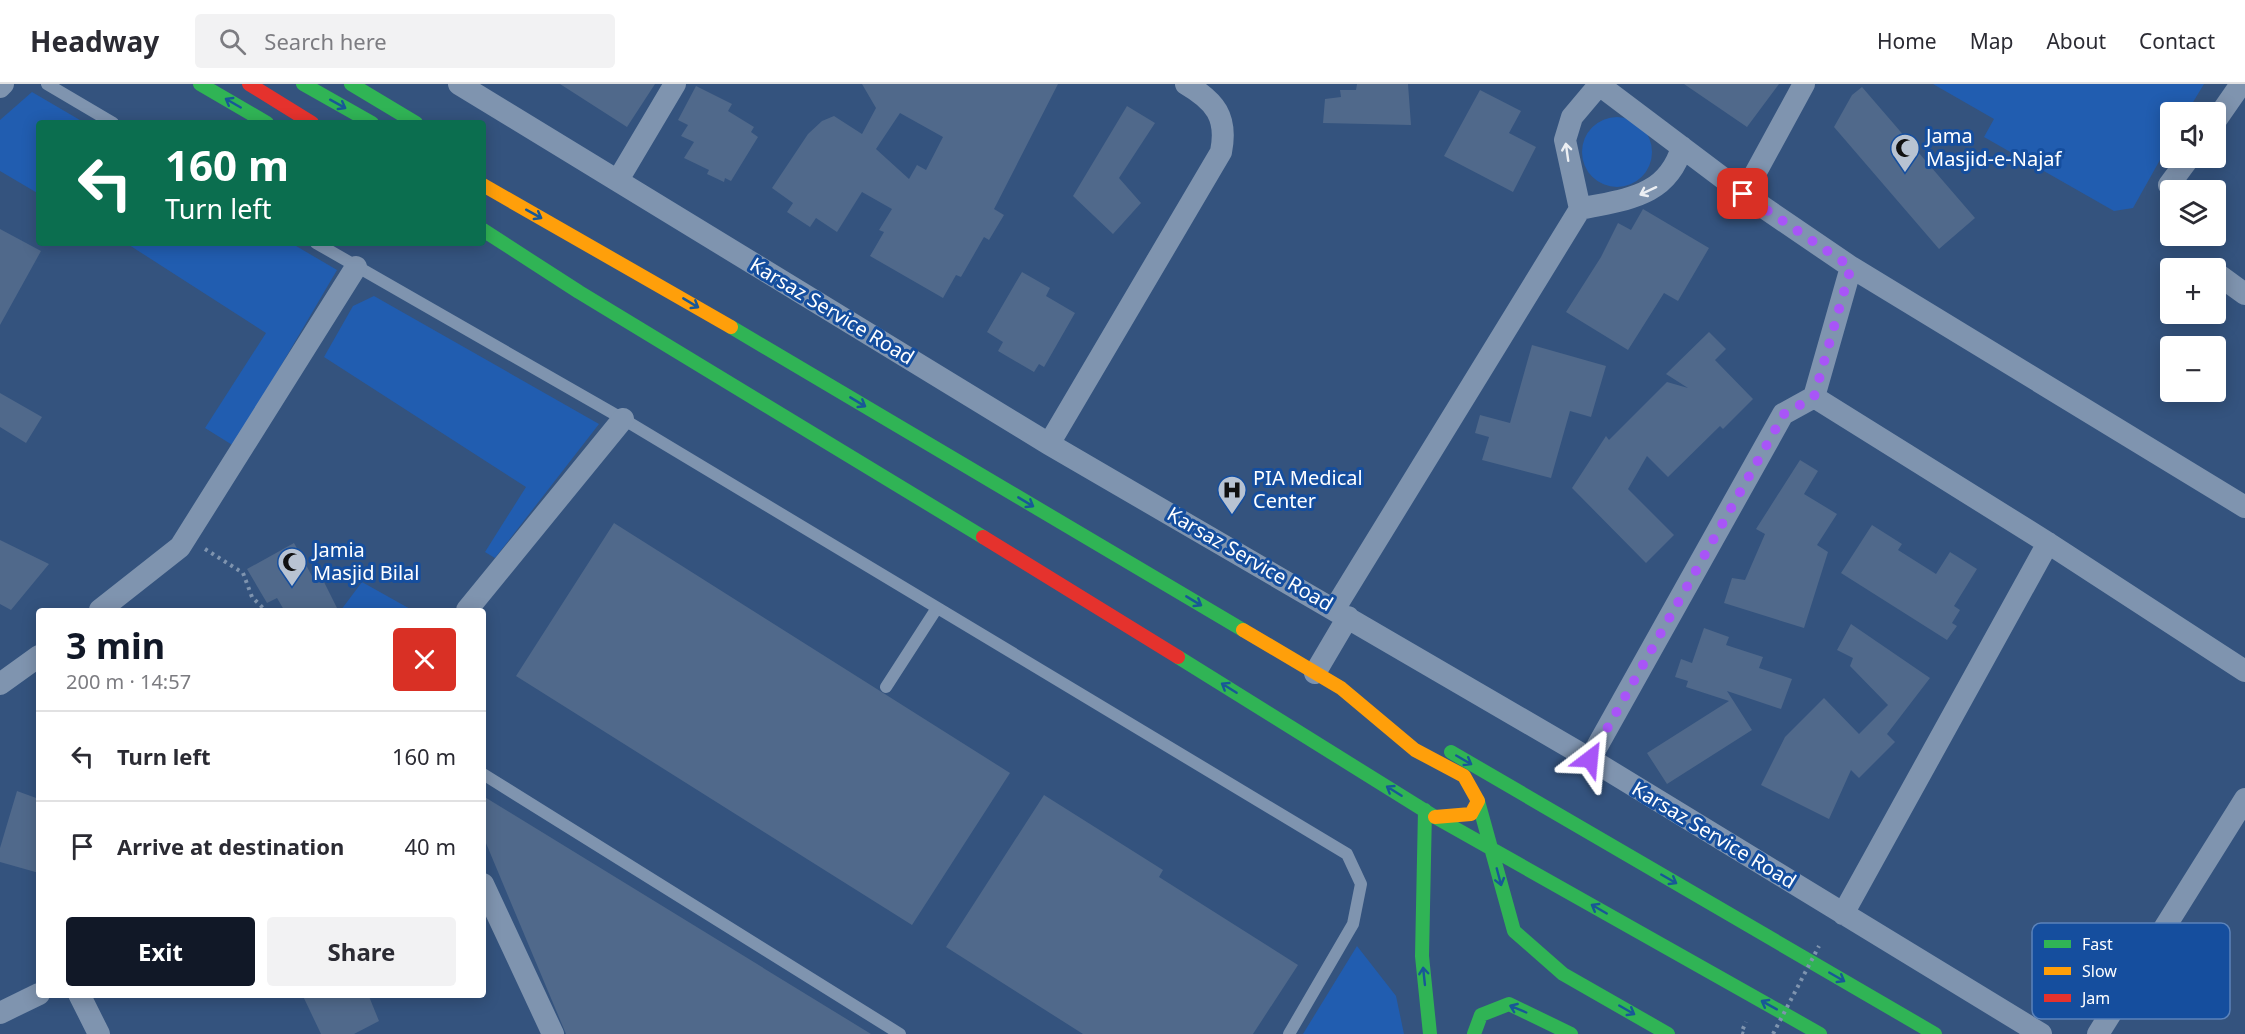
<!DOCTYPE html>
<html lang="en">
<head>
<meta charset="utf-8">
<style>
  :root { --surface:#fff; --page:#f2f2f3; --text:#2b2b33; --muted:#7c7c81; --line:#e1e1e2; --accent:#111827 }
  body { margin:0; font-family:"Noto Sans",sans-serif; background:var(--page); color:var(--text); height:100vh; display:flex; flex-direction:column; font-size:22px; white-space:nowrap }
  * { box-sizing:border-box; margin:0 }
  p { font-size:20px; color:var(--muted) }
  .icon { flex:none; width:33px; height:33px; fill:none; stroke:currentColor; stroke-width:2; stroke-linecap:round; stroke-linejoin:round }
  .map { position:relative; flex:1; overflow:hidden }
  .sheet { position:absolute; left:36px; top:524px; width:450px; height:390px; display:flex; flex-direction:column; background:var(--surface); border-radius:6px; box-shadow:0 3px 15px #0003 }
  .sheet>* { flex:none }
  .guide { position:absolute; left:36px; top:36px; width:450px; height:126px; border-radius:6px; box-shadow:0 3px 15px #0003; background:#0b6e4f; color:#fff; overflow:hidden }
  .fabs { position:absolute; left:2160px; top:18px; display:grid; gap:12px }
  .fabs a { display:grid; place-items:center; width:66px; height:66px; border-radius:6px; background:var(--surface); box-shadow:0 3px 15px #0003; font-size:30px }
  .pin { position:absolute; display:grid; place-items:center; width:51px; height:51px; color:#fff; margin:-26px; border-radius:12px; box-shadow:0 3px 9px #0006 }
  .me { position:absolute; width:66px; margin:-33px; rotate:29deg; stroke-linejoin:round; filter:drop-shadow(0 0 4px #0008) }
  .turn { display:flex; align-items:center; gap:21px; height:126px; padding:0 30px; font-size:27px }
  .turn .icon { width:78px; height:78px; stroke-width:2.5 }
  .turn b { display:block; font-size:42px; line-height:51px }
  .round { display:grid; place-items:center; flex:none; width:63px; height:63px; border-radius:6px; background:var(--page) }
  .summary { display:flex; align-items:center; justify-content:space-between; height:102px; padding:0 30px }
  h1 { font-size:36px; font-weight:700; line-height:45px; color:var(--accent) }
  .action { display:flex; gap:12px; margin-top:auto; padding:12px 30px }
  .action a { flex:1; height:69px; border-radius:6px; background:var(--accent); color:#fff; font-size:24px; font-weight:700; line-height:69px; text-align:center }
  .action a+a { background:var(--page); color:var(--text) }
  ul { padding:0; list-style:none }
  li { display:flex; align-items:center; gap:18px; height:90px; padding:0 30px; border-top:2px solid var(--line) }
  li div { flex:1 }
  li b { display:block; font-size:22px }
  li em { font-style:normal }
  header { display:flex; align-items:center; gap:36px; box-sizing:border-box; height:84px; padding:0 30px; background:var(--surface); border-bottom:2px solid var(--line) }
  header strong { font-size:28px }
  nav { display:flex; gap:33px; margin-inline-start:auto; font-size:21px }
  .search { width:420px; height:54px; background:var(--page); display:flex; align-items:center; gap:15px; box-sizing:border-box; padding:0 21px; border-radius:6px; color:var(--muted); font-size:22px }
  .map>svg:first-child { display:block }
  .green { fill:#215db0 }
  .building { fill:#50698b; fill-rule:evenodd }
  .lines { fill:none; stroke-linecap:round; stroke-linejoin:round }
  .path { stroke:#7f94af; stroke-width:4; stroke-dasharray:3 4.5; stroke-linecap:butt }
  .lane { stroke:#7f94af; stroke-width:12 }
  .street { stroke:#7f94af; stroke-width:22 }
  .fast { stroke:#30b455; stroke-width:14 }
  .slow { stroke:#ff9f0a; stroke-width:14 }
  .jam { stroke:#e5322d; stroke-width:14 }
  .path-bridge { stroke:#7f94af; stroke-width:4; stroke-dasharray:3 4.5; stroke-linecap:butt }
  .oneway { stroke:#185897 }
  .oneway2 { stroke:#eceff3 }
  .route { stroke:#a855f7; stroke-width:10; stroke-dasharray:0 18 }
  .labels { text-anchor:middle; stroke-width:6; stroke-linejoin:round; paint-order:stroke }
  .poi-label { font-size:20px; fill:#fff; stroke:#154e9e; text-anchor:start }
  .street-label { font-size:20px; fill:#fff; stroke:#154e9e }
  .key { fill:#154e9e; stroke:#5b83bb; stroke-width:1.5 }
  .key-label { font-size:16px; fill:#fff }
</style>
</head>
<body>
<header>
<strong>Headway</strong>
<div class="search"><svg class="icon" aria-label="search" viewBox="0 0 24 24"><circle cx="10" cy="10" r="6"/><path d="M15 15l6 6"/></svg>Search here</div>
<nav><a>Home</a><a>Map</a><a>About</a><a>Contact</a></nav>
</header>
<div class="map">
<svg width="2245" height="950" viewBox="0 0 2245 950">
  <rect width="100%" height="100%" fill="#34537e"/>
  <path class="green" d="M1933,0H2204L2187,28H2170V58L2133,124L2114,127L1984,53L1994,35Z
    M32,8L85,39H39V110L0,87V36Z
    M1582 68a35 35 0 1 1 70 0a35 35 0 1 1-70 0Z
    M126,159H291L337,186L234,362L205,344L266,249Z
    M374,212L599,340L495,474L485,468L526,403L324,273L353,222Z
    M362,498L412,526H341Z
    M1357,862L1396,912L1404,950H1303Z"/>
  <path class="building" d="M560,0H655L627,43Z
    M862,0H1058L994,125L1004,131L989,156L984,153L961,193L956,191L943,214L870,172L884,148L879,146L892,125L862,108L837,148L816,134L810,143L787,128L793,119L772,104L808,50L822,37L834,32L862,50L876,24ZM900,29L943,53L926,86L917,81L909,95L876,65Z
    M1357,0H1408L1411,41L1323,39L1325,15L1341,13L1340,6H1356Z
    M1684,0H1779L1747,43Z
    M696,2L732,20L728,27L754,43L751,48L758,53L731,97L725,94L724,98L707,90L709,86L684,74L694,58L681,52L688,41L678,36Z
    M1862,3L1975,134L1939,165L1834,43L1852,11Z
    M1480,6L1521,27L1509,49L1536,63L1513,108L1444,72Z
    M1127,22L1155,39L1119,94L1141,119L1113,150L1073,112Z
    M1643,125L1709,164L1678,217L1664,209L1628,266L1566,228L1601,173L1618,139L1631,146Z
    M0,145L41,167L0,241Z
    M1022,188L1050,204L1046,212L1075,229L1044,283L1039,280L1034,288L998,267L1003,258L987,248Z
    M1709,248L1726,265L1715,276L1753,315L1723,345L1720,342L1668,393L1647,372L1628,405L1674,451L1646,479L1572,404L1606,352L1609,356L1667,298L1688,304L1666,290Z
    M1532,261L1606,282L1591,333L1570,327L1551,394L1482,376L1489,353L1475,349L1480,331L1510,339Z
    M0,309L42,333L26,359L0,343Z
    M1800,376L1818,387L1804,410L1837,430L1817,461L1828,468L1804,544L1724,519L1732,494L1745,496L1765,450L1756,445Z
    M614,439L1010,689L912,841L516,592Z
    M1872,441L1902,460L1898,466L1936,490L1950,468L1977,485L1954,522L1960,526L1952,539L1957,542L1947,556L1841,489Z
    M0,456L49,480L11,526L0,520Z
    M294,459L312,492L320,490L338,526H284L277,514L267,519L247,485Z
    M1851,540L1930,594L1887,650L1895,658L1859,694L1851,686L1829,735L1761,701L1785,653L1824,614L1859,650L1888,621L1850,582L1853,574L1837,566Z
    M1704,544L1729,553L1726,561L1763,573L1759,584L1792,595L1781,625L1727,607L1752,646L1667,700L1647,669L1729,617L1686,603L1688,597L1675,593L1681,575L1692,579Z
    M17,707L39,715V789L0,778V764Z
    M1044,711L1163,786L1159,793L1298,881L1253,950H1083L946,863Z
    M483,712L871,950H566L483,752Z
    M302,910H368L379,937L354,950H321Z"/>
  <g class="lines">
    <path class="path" d="M205,465L243,489L252,513L265,526
      M1744,950L1741,949L1746,938"/>
    <path class="lane" d="M47,0L113,39
      M316,159L623,335L1347,770L1361,800L1353,840L1289,950
      M886,603L937,524
      M483,690L900,950"/>
    <path class="street" d="M459,0L1049,360L1590,675L2041,950
      M1598,0L1744,110L1851,183L2245,423
      M0,3L3,0
      M2216,36L2241,0
      M618,96L675,0
      M2169,101L2189,74
      M1744,110L1804,0
      M1580,125C1625,115 1667,114 1682,63
      M1851,183L1814,313L2048,459L2245,587
      M2216,189L2245,210
      M1049,360L1221,68C1228,33 1215,17 1186,0
      M1335,524L1580,125L1565,56L1572,33L1599,1
      M100,526L180,463L356,183
      M467,526L623,335
      M1315,589L1348,533
      M0,600L39,572
      M1590,675L1783,330L1814,313
      M483,800L553,950
      M1843,830L2048,459
      M79,910L99,950
      M0,929L39,910
      M2098,950L2245,715"/>
    <path class="fast" d="M200,0L267,39
      M303,0L372,39
      M351,0L416,39
      M483,146L579,208L983,453
      M731,243L1243,546
      M1178,573L1435,733L1820,950
      M1451,668L1935,950
      M1478,717L1514,847L1563,890L1668,950
      M1425,726L1422,872L1430,950
      M1474,950L1481,931L1509,920L1571,950"/>
    <path class="slow" d="M483,101L731,243
      M1243,546L1341,604L1415,666L1464,692L1478,717L1471,730L1435,733"/>
    <path class="jam" d="M249,0L312,39
      M983,453L1178,573"/>
    <path class="path-bridge" d="M1773,950L1819,862"/>
  </g>
  <defs><path id="oneway-shaft" d="M-6 0H5M1.5-3L5.5 0L1.5 3" fill="none" stroke-width="1.6" stroke-linecap="round" stroke-linejoin="round" transform="scale(1.5)"/></defs>
  <g class="oneway">
    <use href="#oneway-shaft" transform="translate(233 19) rotate(-150)"/>
    <use href="#oneway-shaft" transform="translate(338 20) rotate(29)"/>
    <use href="#oneway-shaft" transform="translate(534 130) rotate(29)"/>
    <use href="#oneway-shaft" transform="translate(691 219) rotate(31)"/>
    <use href="#oneway-shaft" transform="translate(858 318) rotate(31)"/>
    <use href="#oneway-shaft" transform="translate(1026 418) rotate(31)"/>
    <use href="#oneway-shaft" transform="translate(1194 517) rotate(31)"/>
    <use href="#oneway-shaft" transform="translate(1229 604) rotate(-148)"/>
    <use href="#oneway-shaft" transform="translate(1464 676) rotate(30)"/>
    <use href="#oneway-shaft" transform="translate(1394 707) rotate(-148)"/>
    <use href="#oneway-shaft" transform="translate(1499 793) rotate(75)"/>
    <use href="#oneway-shaft" transform="translate(1669 795) rotate(30)"/>
    <use href="#oneway-shaft" transform="translate(1599 825) rotate(-150)"/>
    <use href="#oneway-shaft" transform="translate(1424 892) rotate(-96)"/>
    <use href="#oneway-shaft" transform="translate(1837 893) rotate(30)"/>
    <use href="#oneway-shaft" transform="translate(1769 921) rotate(-151)"/>
    <use href="#oneway-shaft" transform="translate(1518 925) rotate(-157)"/>
    <use href="#oneway-shaft" transform="translate(1627 926) rotate(30)"/>
  </g>
  <g class="oneway2">
    <use href="#oneway-shaft" transform="translate(1567 68) rotate(-98)"/>
    <use href="#oneway-shaft" transform="translate(1648 107) rotate(155)"/>
  </g>
  <g class="lines">
    <path class="route" d="M1590,675L1784,330L1814,313L1851,183L1743,110"/>
  </g>
  <defs>
    <g id="mosque-pin" transform="scale(1.5)"><path d="M0 17L-7.5 6A9.5 9.5 0 1 1 7.5 6Z" fill="#b8c3d2" stroke="#154e9e"/><path d="M3.5-4.9A6 6 0 1 0 3.5 4.9A5 5 0 1 1 3.5-4.9Z" fill="#111"/></g>
    <g id="hospital-pin" transform="scale(1.5)"><path d="M0 17L-7.5 6A9.5 9.5 0 1 1 7.5 6Z" fill="#b8c3d2" stroke="#154e9e"/><path d="M-5-5h3v3.5h4V-5h3V5h-3V1.5h-4V5h-3Z" fill="#111"/></g>
  </defs>
  <g fill-rule="evenodd">
    <use href="#mosque-pin" x="1905" y="64"/>
    <use href="#hospital-pin" x="1232" y="406"/>
    <use href="#mosque-pin" x="292" y="478"/>
  </g>
  <g class="labels">
    <g class="poi-label">
      <text x="1926" y="59">Jama<tspan x="1926" dy="23">Masjid-e-Najaf</tspan></text>
      <text x="1253" y="401">PIA Medical<tspan x="1253" dy="23">Center</tspan></text>
      <text x="313" y="473">Jamia<tspan x="313" dy="23">Masjid Bilal</tspan></text>
    </g>
    <g class="street-label">
      <text transform="translate(832 227) rotate(31)" y="7">Karsaz Service Road</text>
      <text transform="translate(1250 475) rotate(30)" y="7">Karsaz Service Road</text>
      <text transform="translate(1714 751) rotate(31)" y="7">Karsaz Service Road</text>
    </g>
  </g>
  <rect x="2032" y="839" width="198" height="96" rx="9" class="key"/>
  <rect x="2044" y="856" width="27" height="8" fill="#30b455"/>
  <rect x="2044" y="883" width="27" height="8" fill="#ff9f0a"/>
  <rect x="2044" y="910" width="27" height="8" fill="#e5322d"/>
  <g class="key-label">
    <text x="2082" y="866">Fast</text>
    <text x="2082" y="893">Slow</text>
    <text x="2082" y="920">Jam</text>
  </g>
</svg>
<div class="fabs">
<a><svg class="icon" aria-label="sound" viewBox="0 0 24 24"><path d="M4 9h4l5-4v14l-5-4H4zM17 9q2 3 0 6"/></svg></a>
<a><svg class="icon" aria-label="layers" viewBox="0 0 24 24"><path d="M12 4l9 5-9 5-9-5zM3 14l9 5 9-5"/></svg></a>
<a>+</a>
<a>−</a>
</div>
<div class="pin" style="left:1743px;top:110px;background:#d93025"><svg class="icon" aria-label="arrive" viewBox="0 0 24 24"><path d="M6 21V4h12l-3 4 3 4H6"/></svg></div>
<svg class="me" style="left:1590px;top:675px" viewBox="-20 -20 40 40"><path d="M0-17L14 15 0 8-14 15z" fill="#a855f7" stroke="#fff" stroke-width="4"/></svg>
<div class="guide">
<div class="turn"><svg class="icon" aria-label="left" viewBox="0 0 24 24"><path d="M17 20v-9H6M10 6l-5 5 5 5"/></svg><div><b>160 m</b>Turn left</div></div>
</div>
<section class="sheet">
<div class="summary"><div><h1>3 min</h1><p>200 m · 14:57</p></div><a class="round" style="background:#d93025;color:#fff"><svg class="icon" aria-label="close" viewBox="0 0 24 24"><path d="M6 6l12 12M18 6L6 18"/></svg></a></div>
<ul>
<li><svg class="icon" aria-label="left" viewBox="0 0 24 24"><path d="M17 20v-9H6M10 6l-5 5 5 5"/></svg><div><b>Turn left</b></div><em>160 m</em></li>
<li><svg class="icon" aria-label="arrive" viewBox="0 0 24 24"><path d="M6 21V4h12l-3 4 3 4H6"/></svg><div><b>Arrive at destination</b></div><em>40 m</em></li>
</ul>
<div class="action"><a>Exit</a><a>Share</a></div>
</section>
</div>
</body>
</html>
